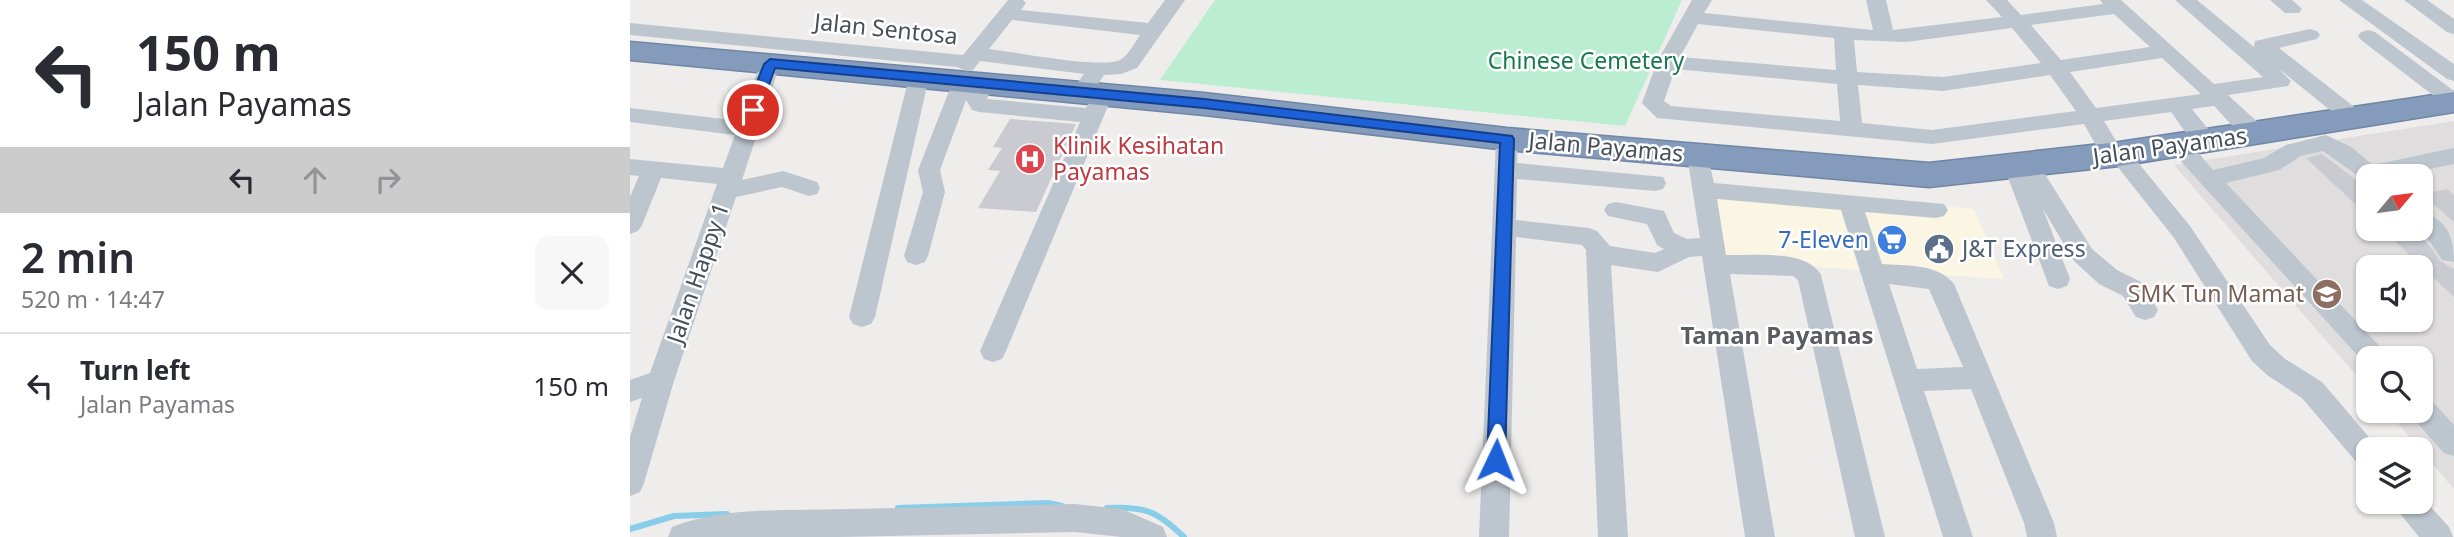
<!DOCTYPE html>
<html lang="en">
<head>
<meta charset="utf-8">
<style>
  :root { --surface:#fff; --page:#f7f7f7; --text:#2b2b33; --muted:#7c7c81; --line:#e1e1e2 }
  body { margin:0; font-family:"Noto Sans",sans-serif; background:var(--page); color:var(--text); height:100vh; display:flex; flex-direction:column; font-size:26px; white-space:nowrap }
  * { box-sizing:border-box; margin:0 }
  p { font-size:23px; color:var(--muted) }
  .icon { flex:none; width:38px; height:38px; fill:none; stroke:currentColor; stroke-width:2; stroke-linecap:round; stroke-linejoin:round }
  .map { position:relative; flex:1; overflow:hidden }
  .sheet { display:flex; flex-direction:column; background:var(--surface); width:630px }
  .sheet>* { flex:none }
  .banner { background:#fff; color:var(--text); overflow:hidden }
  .needle { width:46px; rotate:61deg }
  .tools { position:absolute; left:1726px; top:164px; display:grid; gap:14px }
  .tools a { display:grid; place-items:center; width:77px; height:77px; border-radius:14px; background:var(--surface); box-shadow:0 2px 5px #0004; font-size:35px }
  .pin { position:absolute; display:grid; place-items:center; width:60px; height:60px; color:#fff; margin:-30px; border:4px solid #fff; border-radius:50%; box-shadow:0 2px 7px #0007 }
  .me { position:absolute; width:77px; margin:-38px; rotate:2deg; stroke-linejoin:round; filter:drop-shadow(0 0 5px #0008) }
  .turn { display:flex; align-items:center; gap:24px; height:147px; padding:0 21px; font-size:32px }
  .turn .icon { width:91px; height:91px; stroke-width:2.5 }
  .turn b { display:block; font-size:49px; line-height:60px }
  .lanes { display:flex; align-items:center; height:66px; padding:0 21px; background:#0003; justify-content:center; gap:35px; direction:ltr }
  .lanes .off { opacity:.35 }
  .round { display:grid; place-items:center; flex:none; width:74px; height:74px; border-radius:14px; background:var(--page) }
  .overview { display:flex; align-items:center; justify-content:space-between; height:119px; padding:0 21px }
  h1 { font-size:42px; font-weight:600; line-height:52px }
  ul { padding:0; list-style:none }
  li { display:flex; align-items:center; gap:21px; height:105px; padding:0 21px; border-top:2px solid var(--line) }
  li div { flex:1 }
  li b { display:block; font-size:26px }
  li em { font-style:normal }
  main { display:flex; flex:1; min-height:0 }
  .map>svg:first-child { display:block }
  .commercial { fill:#fbf6e4 }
  .education { fill:#e0ddde; fill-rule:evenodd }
  .green { fill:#baedd1 }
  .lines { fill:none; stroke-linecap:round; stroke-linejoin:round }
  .stream { stroke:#88cee9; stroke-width:6 }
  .building { fill:#c9cbd1 }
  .highway-casing { stroke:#7086a6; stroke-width:3 }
  .minor { fill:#bdc5ce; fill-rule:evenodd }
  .highway { fill:#849bbb; fill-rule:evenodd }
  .route { fill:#1d61d8; stroke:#133f8c; stroke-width:2 }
  .labels { text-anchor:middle; stroke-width:5; stroke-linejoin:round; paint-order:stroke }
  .street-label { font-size:23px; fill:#454e59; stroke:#fff }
  .park-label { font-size:23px; fill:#18784f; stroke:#fff }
  .health-label { font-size:23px; fill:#be3a42; stroke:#fff; text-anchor:start }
  .shop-label { font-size:23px; fill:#366cbe; stroke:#fff; text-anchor:end }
  .service-label { font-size:23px; fill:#4e5e75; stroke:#fff; text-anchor:start }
  .education-label { font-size:23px; fill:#785e54; stroke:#fff; text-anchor:end }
  .neighbourhood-label { font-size:24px; font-weight:bold; fill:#595c61; stroke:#fff }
</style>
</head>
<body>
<main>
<section class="sheet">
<div class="banner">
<div class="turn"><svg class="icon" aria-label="left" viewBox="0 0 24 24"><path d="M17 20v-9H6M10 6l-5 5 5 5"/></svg><div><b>150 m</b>Jalan Payamas</div></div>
<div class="lanes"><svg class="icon" aria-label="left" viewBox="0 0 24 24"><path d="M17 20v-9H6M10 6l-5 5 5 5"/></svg><svg class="icon off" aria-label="ahead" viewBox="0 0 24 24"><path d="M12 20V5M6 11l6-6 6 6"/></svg><svg class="icon off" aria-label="right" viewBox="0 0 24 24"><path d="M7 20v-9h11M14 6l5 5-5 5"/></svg></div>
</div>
<div class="overview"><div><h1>2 min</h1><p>520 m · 14:47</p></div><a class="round"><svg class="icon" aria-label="close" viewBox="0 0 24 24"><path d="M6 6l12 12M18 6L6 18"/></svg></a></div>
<ul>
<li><svg class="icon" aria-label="left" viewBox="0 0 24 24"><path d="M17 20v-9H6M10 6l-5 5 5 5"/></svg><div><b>Turn left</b><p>Jalan Payamas</p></div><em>150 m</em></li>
</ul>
</section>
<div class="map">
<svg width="1824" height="537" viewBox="0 0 1824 537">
  <rect width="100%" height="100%" fill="#efecec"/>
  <path class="commercial" d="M1078,186L1344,209L1374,279L1089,261Z"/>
  <path class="education" d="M1824,121V489L1757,411H1790V359H1738V389L1544,165ZM1738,177H1790V229H1738ZM1738,268H1790V320H1738Z"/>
  <path class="green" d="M585,0H1052L995,126L530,80Z"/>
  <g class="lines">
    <path class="stream" d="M268,508L418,503L432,506
      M477,508C515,506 527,511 554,537
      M0,529L44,516L97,514"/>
  </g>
  <path class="building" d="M380,119L446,124L406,212L348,208L370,171L358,170L372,148L363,147Z
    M1692,154L1738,189V216L1676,158Z
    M1817,189L1824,195V222L1792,194Z
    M1752,229H1781L1800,246L1810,261L1824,269V297Z"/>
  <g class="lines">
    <g class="highway-casing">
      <path id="highway" d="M0,42L574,93L877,128L1299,163L1489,142L1824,92V112L1489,166L1299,187L877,150L574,115L0,60Z"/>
    </g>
    <path class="minor" d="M378,0H393L396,3L391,10L518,23L535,0H555L507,68L491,74L474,75C466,87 460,101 444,97L441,92L454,74L350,61L343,70L336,71L327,67L0,35V23L333,55ZM382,20L510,35C505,42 498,56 490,60C470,69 385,52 359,49Z
      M1062,0H1082L1074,13L1243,30L1236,0H1256L1263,30L1372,17L1356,0H1377L1391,15L1473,4L1470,0H1491L1584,84L1633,77L1545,0H1567L1624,47L1625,41L1680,29L1687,31L1690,35L1687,39L1649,48L1732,113L1735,118L1732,123L1724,125L1716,123L1648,68L1661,81L1658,86L1598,95L1634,128L1637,133L1634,138C1614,144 1597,119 1584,106L1562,109L1587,140L1584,145C1564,151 1552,126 1541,112L1474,121L1489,146L1497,149L1560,226L1640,345L1655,359L1692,382L1750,450H1738V467L1728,464L1672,398L1637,375L1622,361L1544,238L1483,161L1474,159L1454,124L1302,144L1027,118L1012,103L1027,62ZM1484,14L1520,47L1431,60L1401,25ZM1068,24L1204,38L1206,70L1050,57ZM1382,28L1411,63L1313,77L1227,72L1224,40L1276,42ZM1532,58L1571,94L1466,108L1440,72ZM1045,69L1207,84L1210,121L1041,106L1034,101ZM1420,75L1446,111L1302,130L1232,123L1228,85L1313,91Z
      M1640,0H1662L1672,9L1669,13H1655Z
      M1709,0H1732L1824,64V81L1817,79Z
      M1774,0H1797L1824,19V34L1817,32Z
      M1738,30L1745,32L1824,91V108L1817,106L1731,40L1728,36L1731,32Z
      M140,58L147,59L150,64L112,180L153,171L187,182L190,188L187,194L179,196L152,187L106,197L44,381L14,483L10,492L0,496V437L12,398L0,402V380L20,373L87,184L31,178L12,225L8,231L0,234V197L9,176L0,175V159L93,168L105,135L0,122V108L110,121L130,64L133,59Z
      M289,70L296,72L299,77L245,317L241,324L232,327L223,324L219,317L279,77L282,72Z
      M333,74L340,76L343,81L340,89L347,78H361L364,83L357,99L456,108L466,89H480L483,94L376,351L372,359L363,362L354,359L350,351L450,122L349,112L342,110L336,100L310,170L315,192L298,256L295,262L286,265L277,262L274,256L293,192L288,170L323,81L326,76Z
      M877,132L885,134L888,139L887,163L1033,177L1036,183L1033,189L1025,191L887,179L886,220L959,228L967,231L980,246L1025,253L1034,249L1027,245L1017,224L978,216L974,210L978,204L986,202L1034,211L1044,233L1057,239L1070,238L1057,155L1060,150L1068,147L1076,150L1084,183L1314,204L1318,210L1314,216L1306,218L1235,212L1252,264C1277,266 1307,263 1324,284L1424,523L1427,537H1397L1394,523L1341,389L1294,391L1343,537H1313L1211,210L1087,199L1096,255C1123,256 1177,249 1191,275L1255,537H1225L1168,280L1163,276L1100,274L1145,537H1115L1072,256L1059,257L1028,272L981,265L998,537H968L956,250L952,245L886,237L879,537H849L866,139L869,134ZM1259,284L1299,289L1333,367L1287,369Z
      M1696,135L1721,147L1743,165L1824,148V164L1761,177H1738V183L1693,151L1671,156L1649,170L1596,183L1754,351L1758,359H1738V367L1537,146L1540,141C1559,135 1571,157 1583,170L1634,158L1656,145Z
      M1398,158L1406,160L1462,249L1487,270L1511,282L1528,310L1524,317L1515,320L1506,317L1493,296L1469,284L1444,261L1413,209L1440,279L1437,286L1428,289L1419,286L1374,167L1377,161Z
      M1790,211C1817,219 1824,237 1824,262L1812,260L1798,239L1785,229H1790Z
      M1790,395L1800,399L1824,425V456L1814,453L1780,415L1778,411H1790Z
      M1790,495L1819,527L1823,537H1789L1768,511L1763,502H1790Z
      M445,504L492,509L533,527L537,537H491L445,532L211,537H38L42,527C96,506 159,511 216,509C292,508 369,506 445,504Z"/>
    <use href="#highway" class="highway"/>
  </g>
  <path class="route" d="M140,59L574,99L882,136L884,139L875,460L873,465L866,468L860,465L857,460L870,143L574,108L145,68L130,110L123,115L118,113L116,110L134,64Z"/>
  <defs>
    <g id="hospital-disc" transform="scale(1.575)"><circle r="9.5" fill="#e0444e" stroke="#fff"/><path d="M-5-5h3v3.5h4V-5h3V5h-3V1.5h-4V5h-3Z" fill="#fff"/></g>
    <g id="supermarket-disc" transform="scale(1.575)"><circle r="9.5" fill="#3f7fe0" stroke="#fff"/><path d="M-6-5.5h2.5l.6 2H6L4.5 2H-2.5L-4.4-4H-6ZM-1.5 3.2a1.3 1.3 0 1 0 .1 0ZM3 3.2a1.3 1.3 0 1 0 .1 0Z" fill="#fff"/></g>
    <g id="civic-disc" transform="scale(1.575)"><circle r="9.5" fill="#5c6f8a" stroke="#fff"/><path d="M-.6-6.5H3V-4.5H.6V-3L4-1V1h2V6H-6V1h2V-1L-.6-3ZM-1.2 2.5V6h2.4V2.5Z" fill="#fff"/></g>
    <g id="school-disc" transform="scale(1.575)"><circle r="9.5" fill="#8d6e63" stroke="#fff"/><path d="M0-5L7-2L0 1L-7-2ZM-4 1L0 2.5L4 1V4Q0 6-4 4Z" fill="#fff"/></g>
  </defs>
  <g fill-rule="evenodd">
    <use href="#hospital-disc" x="400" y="159"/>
    <use href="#supermarket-disc" x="1262" y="240"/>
    <use href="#civic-disc" x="1309" y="249"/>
    <use href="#school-disc" x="1697" y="294"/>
  </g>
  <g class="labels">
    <g class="street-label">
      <text transform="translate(256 29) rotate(6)" y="8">Jalan Sentosa</text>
      <text transform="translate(1540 146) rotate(-8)" y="8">Jalan Payamas</text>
      <text transform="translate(976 147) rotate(5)" y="8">Jalan Payamas</text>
      <text transform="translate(68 273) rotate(-71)" y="8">Jalan Happy 1</text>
    </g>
    <g class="park-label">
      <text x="956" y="69">Chinese Cemetery</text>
    </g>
    <g class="health-label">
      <text x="423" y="154">Klinik Kesihatan<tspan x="423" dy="26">Payamas</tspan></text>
    </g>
    <g class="shop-label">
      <text x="1239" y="248">7-Eleven</text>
    </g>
    <g class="service-label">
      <text x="1332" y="257">J&amp;T Express</text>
    </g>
    <g class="education-label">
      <text x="1674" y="302">SMK Tun Mamat</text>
    </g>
    <g class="neighbourhood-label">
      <text x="1147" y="344">Taman Payamas</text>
    </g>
  </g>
</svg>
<div class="tools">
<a><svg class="needle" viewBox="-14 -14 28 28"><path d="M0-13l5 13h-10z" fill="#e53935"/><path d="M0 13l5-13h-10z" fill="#7c7c81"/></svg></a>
<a><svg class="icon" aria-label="sound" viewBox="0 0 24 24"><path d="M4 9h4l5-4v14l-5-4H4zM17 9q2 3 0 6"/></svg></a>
<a><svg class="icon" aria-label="search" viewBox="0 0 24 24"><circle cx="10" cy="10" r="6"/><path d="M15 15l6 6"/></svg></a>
<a><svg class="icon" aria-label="layers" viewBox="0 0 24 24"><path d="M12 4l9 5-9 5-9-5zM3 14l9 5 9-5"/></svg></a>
</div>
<div class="pin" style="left:123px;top:110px;background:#d93025"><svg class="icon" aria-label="arrive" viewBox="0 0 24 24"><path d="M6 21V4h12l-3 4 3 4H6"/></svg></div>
<svg class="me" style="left:866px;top:460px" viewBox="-20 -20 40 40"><path d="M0-17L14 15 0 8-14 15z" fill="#1d61d8" stroke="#fff" stroke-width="4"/></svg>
</div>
</main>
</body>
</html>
